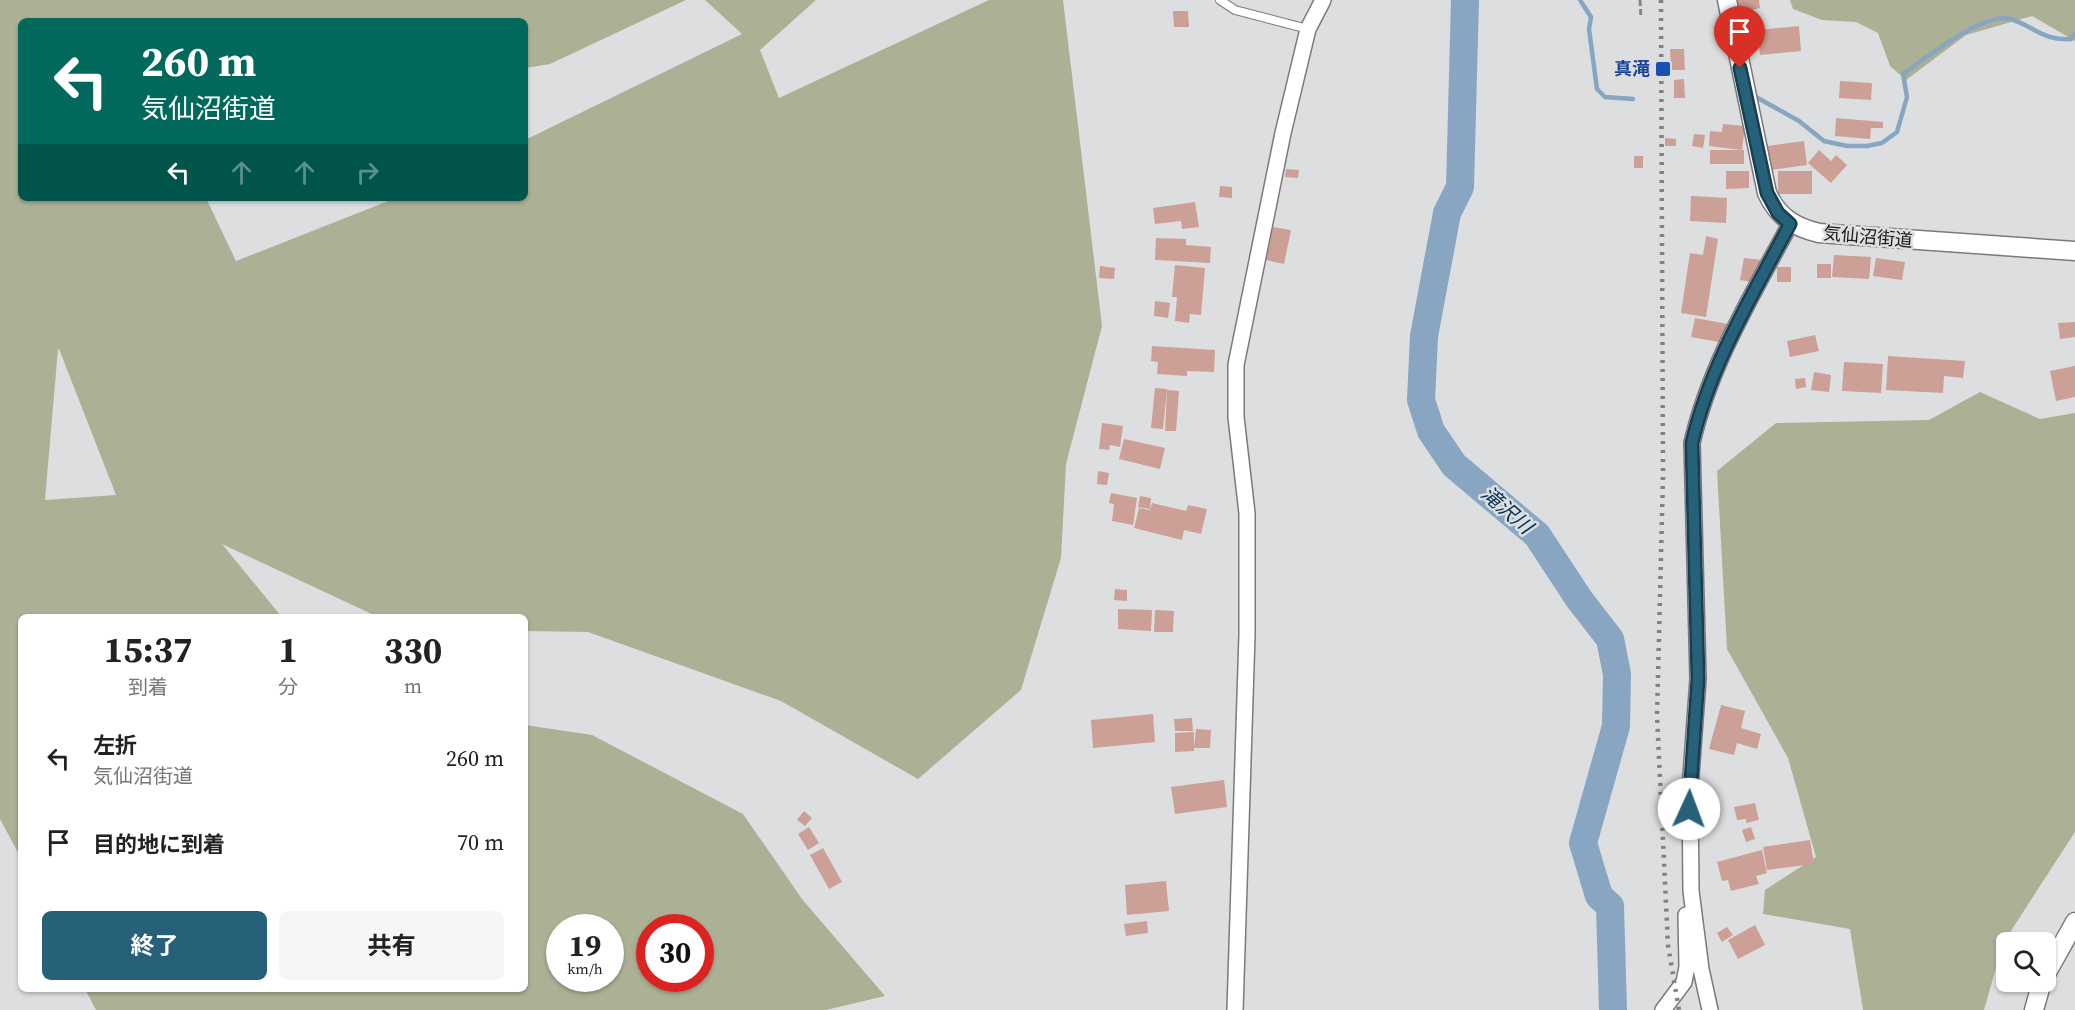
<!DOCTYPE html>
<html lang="ja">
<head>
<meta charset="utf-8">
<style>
  :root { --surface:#fff; --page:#f6f6f6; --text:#222; --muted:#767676; --accent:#266079 }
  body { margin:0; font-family:"Source Serif 4","Noto Sans JP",serif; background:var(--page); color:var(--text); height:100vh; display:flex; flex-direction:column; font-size:22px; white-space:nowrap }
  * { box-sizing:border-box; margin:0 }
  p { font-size:20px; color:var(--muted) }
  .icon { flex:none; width:33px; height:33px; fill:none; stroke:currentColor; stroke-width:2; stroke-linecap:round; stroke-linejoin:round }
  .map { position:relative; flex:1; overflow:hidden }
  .sheet { position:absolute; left:18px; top:614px; width:510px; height:378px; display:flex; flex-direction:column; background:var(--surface); border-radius:9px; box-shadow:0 2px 4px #0004 }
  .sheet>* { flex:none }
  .top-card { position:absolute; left:18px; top:18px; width:510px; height:183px; border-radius:9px; box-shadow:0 2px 4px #0004; background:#00695c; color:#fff; overflow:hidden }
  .fabs { position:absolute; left:1996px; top:932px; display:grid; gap:12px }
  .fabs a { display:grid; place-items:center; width:60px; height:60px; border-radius:9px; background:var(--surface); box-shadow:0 2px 4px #0004; font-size:30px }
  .speed { position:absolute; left:546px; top:914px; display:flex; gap:12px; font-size:30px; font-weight:700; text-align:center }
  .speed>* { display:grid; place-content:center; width:78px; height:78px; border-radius:50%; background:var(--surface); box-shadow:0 2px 4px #0004; line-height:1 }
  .speed small { font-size:15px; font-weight:400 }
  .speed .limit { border:9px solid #d22; background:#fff; color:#111 }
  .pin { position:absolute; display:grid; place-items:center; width:51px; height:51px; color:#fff; margin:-62px -26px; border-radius:50% 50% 50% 0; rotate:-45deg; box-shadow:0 0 6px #0007 }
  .pin .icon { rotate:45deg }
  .me { position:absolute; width:66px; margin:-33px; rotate:2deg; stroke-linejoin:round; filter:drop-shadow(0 0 4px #0008) }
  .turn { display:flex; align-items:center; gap:21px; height:126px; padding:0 24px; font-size:27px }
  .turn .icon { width:78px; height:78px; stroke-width:2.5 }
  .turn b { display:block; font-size:42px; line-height:51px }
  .lanes { display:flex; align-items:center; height:57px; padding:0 24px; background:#0003; justify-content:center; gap:30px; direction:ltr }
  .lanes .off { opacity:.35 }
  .eta { display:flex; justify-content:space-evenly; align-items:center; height:102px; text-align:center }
  .eta b { font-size:36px; font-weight:700; line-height:42px }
  .cta { display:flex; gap:12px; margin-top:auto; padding:12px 24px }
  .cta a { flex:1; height:69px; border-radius:9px; background:var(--accent); color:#fff; font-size:24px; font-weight:700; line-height:69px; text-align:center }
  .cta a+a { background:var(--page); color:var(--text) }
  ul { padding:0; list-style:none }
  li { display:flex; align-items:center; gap:18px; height:84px; padding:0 24px }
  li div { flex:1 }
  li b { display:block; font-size:22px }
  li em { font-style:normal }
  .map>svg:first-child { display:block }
  .green { fill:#acb196; fill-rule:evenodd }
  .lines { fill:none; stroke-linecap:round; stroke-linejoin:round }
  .stream { stroke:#88a5c2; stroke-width:4.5 }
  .river { stroke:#88a5c2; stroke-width:28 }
  .building { fill:#cca097 }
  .service-casing { stroke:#7a7a7c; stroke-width:10 }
  .minor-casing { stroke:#7a7a7c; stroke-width:18 }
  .tertiary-casing { stroke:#7a7a7c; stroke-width:21 }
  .path { stroke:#878788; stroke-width:3; stroke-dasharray:6 3; stroke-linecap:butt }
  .service { stroke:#fff; stroke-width:8 }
  .minor { stroke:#fff; stroke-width:15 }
  .tertiary { stroke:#fff; stroke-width:18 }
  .rail { stroke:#818182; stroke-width:4.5; stroke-dasharray:3 6; stroke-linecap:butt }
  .route-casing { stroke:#193e4f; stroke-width:15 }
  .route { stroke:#266079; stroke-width:10 }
  .transit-dot { fill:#1a4fb4; stroke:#dddee0; stroke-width:2 }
  .labels { text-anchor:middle; stroke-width:5; stroke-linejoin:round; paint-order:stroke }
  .transit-label { font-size:18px; font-weight:bold; fill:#164399; stroke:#dddee0; text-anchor:end }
  .street-label { font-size:18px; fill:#181818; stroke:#dddee0 }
  .water-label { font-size:20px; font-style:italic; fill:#013057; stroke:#dddee0 }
</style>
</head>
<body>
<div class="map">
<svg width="2075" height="1010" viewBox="0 0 2075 1010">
  <rect width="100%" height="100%" fill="#dddee0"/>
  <path class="green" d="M0,0H686L550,64L525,68V21H21V198H206L236,261L396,198H525V140L742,34L705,0H816L760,50L779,98L989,0H1063L1102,326L1066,464L1061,558L1021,690L918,779L781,701L588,632L525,631V616H376L222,544L281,616H21V858L0,819ZM58,349H59L116,495L45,500Z
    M1790,0H2075V41L2032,16L1966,35L1906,80L1890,66L1878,33L1856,22L1822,20L1793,9Z
    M1980,392L2040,419L2075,413V832L2003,943L1984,1010H1863L1850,929L1763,914L1765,890L1816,857L1788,758L1727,649L1717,471L1776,423L1929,420Z
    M525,725L592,735L743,814L802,899L885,996L826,1010H96L85,989L525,988ZM560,927H610V978H560ZM650,927H700V978H650Z"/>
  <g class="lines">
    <path class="stream" d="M1580,0L1591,17L1589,29L1597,89L1605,97L1633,99
      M1756,97L1799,121L1824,141L1847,146H1867L1882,143L1897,132L1907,97L1903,74C1926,58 1983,12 2010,19C2035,26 2041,41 2071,39L2075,34"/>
    <path class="river" d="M1465,0L1460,187L1447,213L1424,336L1421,400L1431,431L1454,465L1537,535L1579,599L1610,639L1617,674L1616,726L1583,843L1599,896L1610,906L1613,1010"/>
  </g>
  <path class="building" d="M1736,0H1759L1760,8L1738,13Z
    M1173,11H1188L1189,27H1174Z
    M1799,26L1801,51L1760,55L1758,30Z
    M1670,49H1684L1685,70H1671Z
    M1684,79L1685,98H1674V80Z
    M1840,81L1872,83L1871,100L1839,98Z
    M1836,118L1883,122V128H1871L1870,139L1835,136Z
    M1723,124L1745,126L1742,150L1709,146L1710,131L1722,132Z
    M1694,134L1705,135L1703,148L1692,146Z
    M1665,138L1676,139V146H1665Z
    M1804,141L1807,165L1771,170L1768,146Z
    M1710,150H1744V164H1710Z
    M1819,150L1831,161L1836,155L1847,165L1831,183L1808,163Z
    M1634,156H1643V168H1634Z
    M1286,169L1299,170L1298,178L1285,177Z
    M1726,171H1749V188L1726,189Z
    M1778,171H1812V194H1778Z
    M1220,186L1232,187V198L1219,197Z
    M1691,196L1727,198L1726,223L1690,221Z
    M1195,202L1199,227L1182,229L1181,221L1155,224L1153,208Z
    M1273,227L1291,230L1284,264L1266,260Z
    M1706,236L1718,239L1706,317L1681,313L1690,253L1703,255Z
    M1156,238L1186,239V245L1211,247L1210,263L1155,260Z
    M1834,255L1871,257L1869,279L1832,277Z
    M1744,258L1762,260L1758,283L1740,280Z
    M1876,258L1905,262L1902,280L1873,276Z
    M1817,264H1831V278H1817Z
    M1175,265L1205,268L1201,315L1190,314L1189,323L1175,321L1177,297H1172Z
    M1100,266L1115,268L1114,279L1099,278Z
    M1777,267H1791V282H1777Z
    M1155,301L1170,303L1168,318L1154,316Z
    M1695,318L1728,324L1724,343L1691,337Z
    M2075,322V337L2060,339L2058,323Z
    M1815,335L1819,351L1790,357L1787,341Z
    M1152,346L1215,350L1214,372L1187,371V376L1157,374L1158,362L1151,361Z
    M1888,356L1965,361L1963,378L1944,376L1943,393L1886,390Z
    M1844,362L1883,364L1881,393L1842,391Z
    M2075,366V397L2056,401L2050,371Z
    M1814,372L1831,375L1829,392L1811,390Z
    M1805,378L1806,387L1796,389L1795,379Z
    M1155,388L1167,389L1163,429L1151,428Z
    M1167,390L1179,391L1176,431H1165Z
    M1102,423L1123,426L1120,447L1110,445L1109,450L1099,449Z
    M1124,439L1165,448L1160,469L1119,459Z
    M1098,471L1109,473L1107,485L1097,484Z
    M1111,493L1137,498L1133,525L1112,521L1114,504L1109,503Z
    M1140,496L1151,498L1150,509L1138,507Z
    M1152,503L1186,511L1188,505L1207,509L1201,534L1184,530L1182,540L1134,528L1139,508L1150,510Z
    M1115,589L1127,590V601L1114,600Z
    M1118,609L1152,610L1151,631L1118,629Z
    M1155,610L1174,611L1173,632H1154Z
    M1721,705L1745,711L1741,728L1761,734L1757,749L1737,743L1734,755L1709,749Z
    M1153,714L1155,742L1093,748L1091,720Z
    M1192,718L1193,731H1175L1174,719Z
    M1196,729L1211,730L1210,748H1194Z
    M1194,732V751L1175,752V733Z
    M1224,780L1227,807L1175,814L1171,787Z
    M1755,803L1759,820L1746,823V819L1737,820L1734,807Z
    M804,811L812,818L805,826L797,820Z
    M809,827L819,843L808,850L798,834Z
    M1751,827L1755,839L1746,842L1742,830Z
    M1810,840L1814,864L1767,870L1763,847Z
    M823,848L842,882L829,889L810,855Z
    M1762,850L1767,873L1756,876L1759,884L1731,891L1728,880L1722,881L1717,862Z
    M1166,881L1169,911L1127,915L1125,885Z
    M1147,921L1148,933L1126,936L1124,924Z
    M1755,925L1765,945L1738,959L1728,940Z
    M1727,927L1733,935L1722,942L1717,933Z"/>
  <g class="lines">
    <g class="service-casing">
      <path id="service" d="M1220,0L1235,10L1308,29"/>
    </g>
    <g class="minor-casing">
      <path id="minor" d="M1235,1010L1247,635V513L1236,417V365L1283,133L1308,29L1323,0
        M1663,1010L1684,982L1687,967L1686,915
        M1710,1010L1701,969L1691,891L1690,789L1698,679L1692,443C1710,364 1753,294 1790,224"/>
    </g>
    <g class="tertiary-casing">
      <path id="tertiary" d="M1727,0L1767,193C1778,217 1794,227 1819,233L2075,251
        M2046,974L2075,922
        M2034,1010L2042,981"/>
    </g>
    <path class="path" d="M1640,0L1641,18"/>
    <use href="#service" class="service"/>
    <use href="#minor" class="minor"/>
    <use href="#tertiary" class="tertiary"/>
    <path class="rail" d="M1661,0L1663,476L1657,716L1668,945L1679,1010"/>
  </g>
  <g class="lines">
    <g class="route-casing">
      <path id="route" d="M1689,809L1698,679L1692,443C1710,365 1753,294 1790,224L1778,213L1767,193L1740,68"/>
    </g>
    <use href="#route" class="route"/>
  </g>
  <rect class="transit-dot" x="1655" y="61" width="16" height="16" rx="3"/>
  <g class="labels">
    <g class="transit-label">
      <text x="1650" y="75">真滝</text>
    </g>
    <g class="street-label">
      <text transform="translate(1868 237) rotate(5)" y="6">気仙沼街道</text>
    </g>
    <g class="water-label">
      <text transform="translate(1507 510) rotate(41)" y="7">滝沢川</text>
    </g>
  </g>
</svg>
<div class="fabs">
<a><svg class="icon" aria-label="search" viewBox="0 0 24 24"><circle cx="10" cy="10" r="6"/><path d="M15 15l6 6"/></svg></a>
</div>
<div class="speed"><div>19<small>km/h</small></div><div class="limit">30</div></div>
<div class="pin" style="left:1740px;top:68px;background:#d93025"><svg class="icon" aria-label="arrive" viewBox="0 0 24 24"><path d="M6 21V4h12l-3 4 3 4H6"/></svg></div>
<svg class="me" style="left:1689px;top:809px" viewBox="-20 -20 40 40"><circle r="19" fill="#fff"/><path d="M0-13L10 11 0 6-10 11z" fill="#266079"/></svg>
<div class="top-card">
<div class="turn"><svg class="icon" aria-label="left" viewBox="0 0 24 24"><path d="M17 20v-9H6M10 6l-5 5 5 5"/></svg><div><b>260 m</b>気仙沼街道</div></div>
<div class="lanes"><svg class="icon" aria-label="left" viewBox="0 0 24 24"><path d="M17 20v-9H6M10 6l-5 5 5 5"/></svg><svg class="icon off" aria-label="ahead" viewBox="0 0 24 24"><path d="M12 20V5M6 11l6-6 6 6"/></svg><svg class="icon off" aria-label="ahead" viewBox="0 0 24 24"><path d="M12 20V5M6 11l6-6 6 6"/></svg><svg class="icon off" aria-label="right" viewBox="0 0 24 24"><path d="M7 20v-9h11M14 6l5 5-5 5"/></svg></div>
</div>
<section class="sheet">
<div class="eta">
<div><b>15:37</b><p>到着</p></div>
<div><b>1</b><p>分</p></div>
<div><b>330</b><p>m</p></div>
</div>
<ul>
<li><svg class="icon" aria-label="left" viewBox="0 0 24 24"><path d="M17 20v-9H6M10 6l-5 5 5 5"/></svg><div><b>左折</b><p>気仙沼街道</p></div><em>260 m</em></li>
<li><svg class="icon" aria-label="arrive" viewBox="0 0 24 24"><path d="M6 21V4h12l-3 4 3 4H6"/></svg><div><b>目的地に到着</b></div><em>70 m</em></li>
</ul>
<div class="cta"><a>終了</a><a>共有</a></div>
</section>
</div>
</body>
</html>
